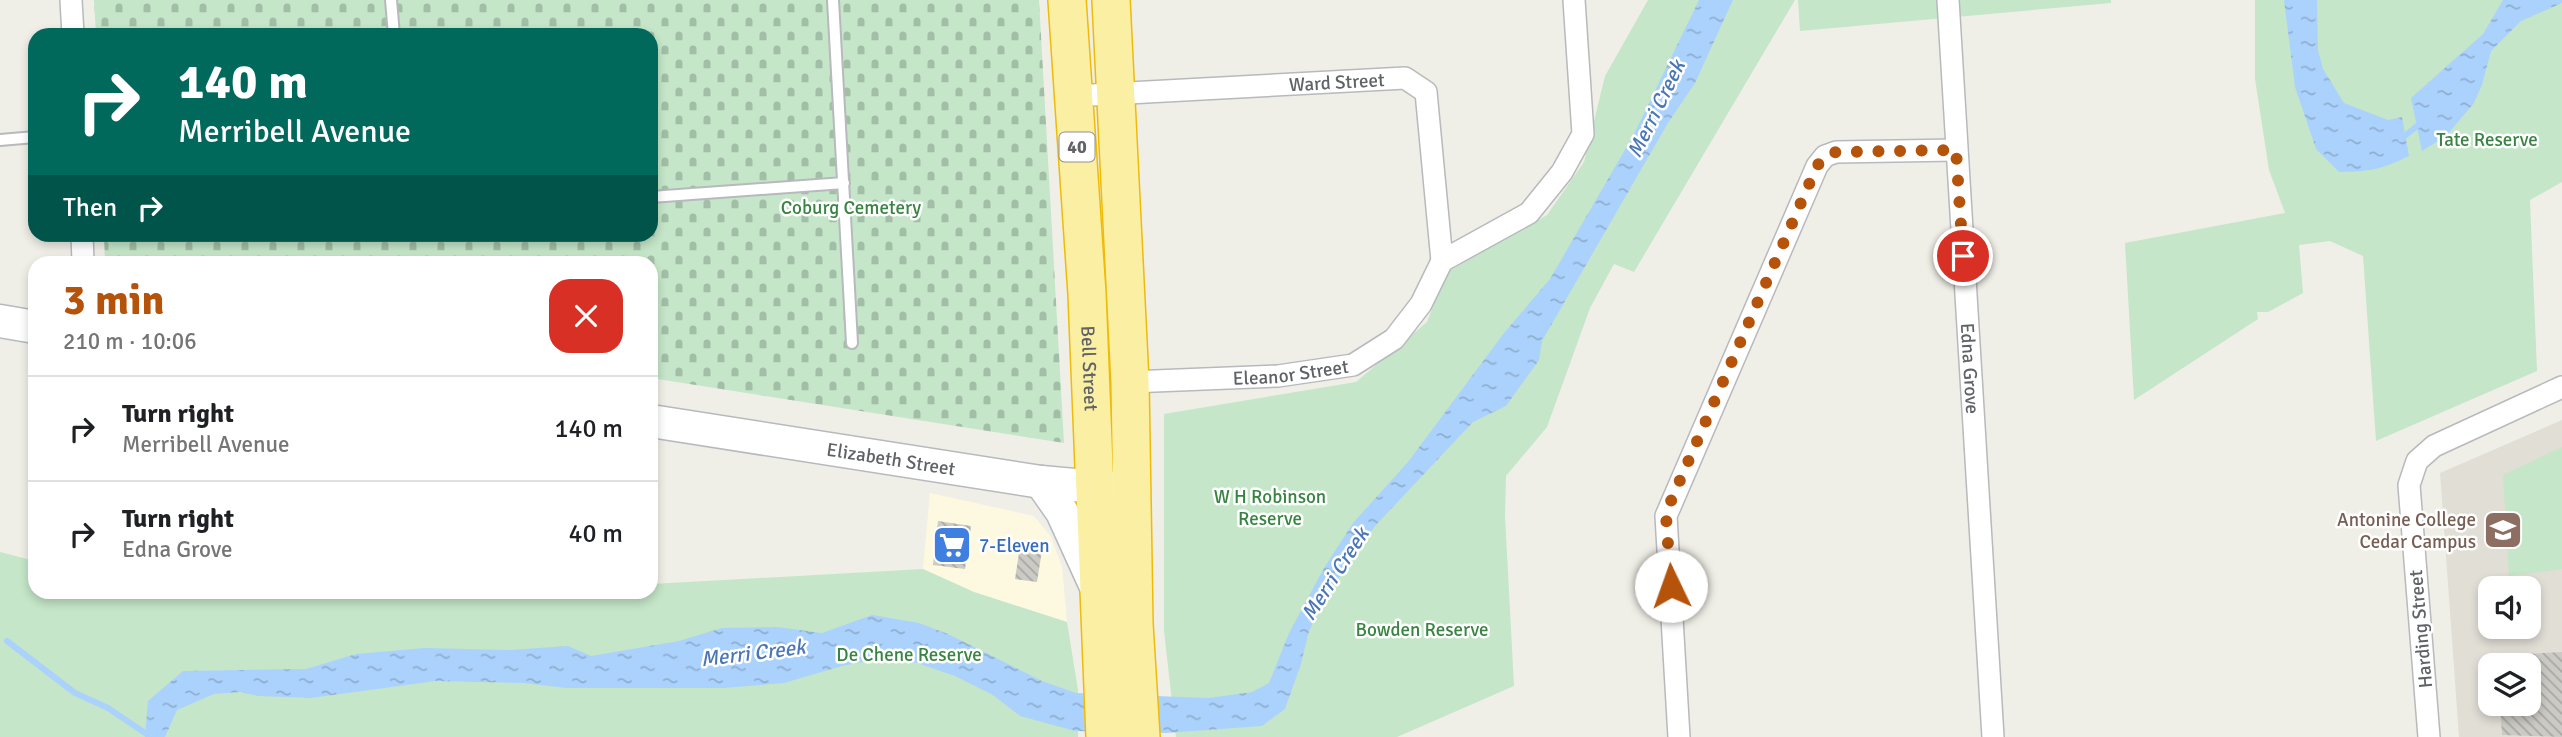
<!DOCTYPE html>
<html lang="en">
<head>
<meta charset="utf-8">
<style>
  :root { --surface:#fff; --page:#f6f6f6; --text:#202124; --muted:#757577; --line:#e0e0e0; --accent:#b45309 }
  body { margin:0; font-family:Signika,sans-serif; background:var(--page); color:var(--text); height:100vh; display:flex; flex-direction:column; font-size:26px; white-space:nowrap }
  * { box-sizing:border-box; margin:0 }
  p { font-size:23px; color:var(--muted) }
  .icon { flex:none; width:38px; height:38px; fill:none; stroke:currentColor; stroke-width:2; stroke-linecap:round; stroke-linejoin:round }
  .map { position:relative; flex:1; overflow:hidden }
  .sheet { position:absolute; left:28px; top:256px; width:630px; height:343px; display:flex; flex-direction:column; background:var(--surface); border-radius:21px; box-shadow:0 4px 10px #0003 }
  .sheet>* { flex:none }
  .hud { position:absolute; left:28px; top:28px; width:630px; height:214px; border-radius:21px; box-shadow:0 4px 10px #0003; background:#00695c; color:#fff; overflow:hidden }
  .buttons { position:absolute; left:2478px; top:576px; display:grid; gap:14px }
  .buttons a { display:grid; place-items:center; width:63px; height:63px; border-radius:14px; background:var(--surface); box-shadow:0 4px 10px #0003; font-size:35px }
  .pin { position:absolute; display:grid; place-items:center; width:60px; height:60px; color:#fff; margin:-30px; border:4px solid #fff; border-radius:50%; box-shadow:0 2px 7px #0007 }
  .me { position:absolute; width:77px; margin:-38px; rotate:357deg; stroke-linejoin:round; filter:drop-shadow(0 0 5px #0008) }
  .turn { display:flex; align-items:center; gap:24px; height:147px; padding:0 35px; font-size:32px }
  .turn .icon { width:91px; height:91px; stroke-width:2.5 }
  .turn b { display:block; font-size:49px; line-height:60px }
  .then { display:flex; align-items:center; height:66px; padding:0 35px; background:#0003; gap:14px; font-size:26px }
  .round { display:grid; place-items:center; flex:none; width:74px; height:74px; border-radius:21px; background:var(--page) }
  .overview { display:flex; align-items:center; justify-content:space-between; height:119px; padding:0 35px }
  h1 { font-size:42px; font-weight:700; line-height:52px; color:var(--accent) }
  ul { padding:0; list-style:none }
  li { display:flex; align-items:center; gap:21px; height:105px; padding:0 35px; border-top:2px solid var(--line) }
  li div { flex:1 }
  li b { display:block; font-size:26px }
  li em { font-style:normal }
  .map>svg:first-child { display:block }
  .commercial { fill:#fdf9e0 }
  .education { fill:#e0ded5; fill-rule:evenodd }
  .cemetery { fill:url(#cemetery-stones) }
  .park { fill:#c5e6c8 }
  .water { fill:url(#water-ripples) }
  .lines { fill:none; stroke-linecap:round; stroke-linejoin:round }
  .stream { stroke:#abd2fc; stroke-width:6 }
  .building { fill:url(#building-back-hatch) }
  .service-casing { stroke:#b7b9bd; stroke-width:14 }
  .minor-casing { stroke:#b7b9bd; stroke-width:24 }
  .secondary-casing { stroke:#b6b9be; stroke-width:35 }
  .trunk-casing { stroke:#efbb09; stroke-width:40 }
  .service { stroke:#fff; stroke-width:10 }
  .minor { stroke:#fff; stroke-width:21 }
  .secondary { stroke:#fff; stroke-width:32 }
  .trunk { stroke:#faefa2; stroke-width:37 }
  .route { stroke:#b45309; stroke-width:12; stroke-dasharray:0 21.6 }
  .labels { text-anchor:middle; stroke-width:5; stroke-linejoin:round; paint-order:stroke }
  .shield { fill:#fff; stroke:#8f9195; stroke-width:2 }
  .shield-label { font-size:18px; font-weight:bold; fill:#5f6267 }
  .street-label { font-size:19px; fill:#5f6267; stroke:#fff }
  .park-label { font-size:19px; fill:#398442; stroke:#fff }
  .education-label { font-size:19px; fill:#785e54; stroke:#fff; text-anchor:end }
  .shop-label { font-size:19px; fill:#366cbe; stroke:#fff; text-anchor:start }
  .water-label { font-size:21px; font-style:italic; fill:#4a76b7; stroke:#fff }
</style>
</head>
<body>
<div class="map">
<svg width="2562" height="737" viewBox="0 0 2562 737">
  <defs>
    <pattern id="cemetery-stones" width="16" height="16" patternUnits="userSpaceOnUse" patternTransform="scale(1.75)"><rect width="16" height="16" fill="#c5e6c8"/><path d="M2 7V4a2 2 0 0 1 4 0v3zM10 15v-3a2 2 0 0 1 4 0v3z" fill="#a3bea6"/></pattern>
    <pattern id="water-ripples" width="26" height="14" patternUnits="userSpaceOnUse" patternTransform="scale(1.75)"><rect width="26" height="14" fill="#abd2fc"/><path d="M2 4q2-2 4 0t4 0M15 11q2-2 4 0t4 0" fill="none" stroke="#8eaed0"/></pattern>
    <pattern id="building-back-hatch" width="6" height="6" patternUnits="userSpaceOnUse" patternTransform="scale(1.75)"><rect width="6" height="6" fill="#cccac4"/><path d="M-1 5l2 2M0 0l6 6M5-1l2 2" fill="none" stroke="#a9a7a3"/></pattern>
  </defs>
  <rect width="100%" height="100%" fill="#f0efe7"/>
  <path class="commercial" d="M930,493L1034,516L1051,537L1062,567L1067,622L974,592L923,569Z"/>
  <path class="education" d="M2562,420V737H2459L2440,473ZM2490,588H2529V626H2490ZM2490,665H2529V704H2490Z"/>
  <path class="cemetery" d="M94,0H1039L1064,443L651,378V262H105L104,235L651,234V35H96Z"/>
  <path class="park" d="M1648,0H1795L1634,272L1614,264L1590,308L1547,427L1506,476L1505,516L1514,686L1397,737H1176L1164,631V414L1356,382L1427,322L1446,273L1547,215L1584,162L1605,76Z
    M1798,0H2111V3L1800,31Z
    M2255,0H2562V182L2530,200L2537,371L2376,441L2363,256L2330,241L2299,245L2303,293L2268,312H2257L2258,319L2134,400L2125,243L2285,213L2269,170L2255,79Z
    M2562,447V569L2509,576L2503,475Z
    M0,552L35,561V592H160L177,596L419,597L516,592H651V584L923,569L974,592L1067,622L1078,690V737H0Z"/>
  <path class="water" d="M1699,0H1733L1695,83L1668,123L1542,341L1539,360L1506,406L1473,422L1375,526L1329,592L1309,631L1301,664L1285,709L1262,726L1166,733L1075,731L1020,716L993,695L955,676L917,663L884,658L842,666L784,683L724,688H566L524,683L436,681L311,698L258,696L240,692L214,694L177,710L165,737H145L148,701L183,671L306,669L356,654L424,648L510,650L568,646L591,656L679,641L722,628L777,627L822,633L872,615L919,623L948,634L1042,681L1076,693L1209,698L1252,692L1269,683L1289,633L1324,568L1353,523L1408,462L1504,333L1550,279L1633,136Z
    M2284,0H2317L2318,50L2323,69L2344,103L2388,120L2402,117L2409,156C2383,169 2368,172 2339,172L2316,149L2295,87Z
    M2503,0H2562V3L2521,21L2491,51L2482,85L2474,103L2446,136L2422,151L2411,98L2483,34Z"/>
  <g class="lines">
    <path class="stream" d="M2401,139L2422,122
      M7,641L75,693L108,708L151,737"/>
  </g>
  <path class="building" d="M938,521L971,526L965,569L933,565Z
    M1021,540L1043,544L1037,582L1015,579Z
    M2562,652V737L2502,735L2500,704H2529V654Z"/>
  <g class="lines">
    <g class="service-casing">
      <path id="service" d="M391,0L394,35
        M833,0L852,343
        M0,140L35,137
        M651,197L844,183"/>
    </g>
    <g class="minor-casing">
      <g id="minor">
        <path d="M71,0L73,35"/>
        <path id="s1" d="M1948,0L1993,737"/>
        <path id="s2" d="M1073,96L1405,78L1426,92L1442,261"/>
        <path d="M82,234L83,262"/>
        <path d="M1442,261L1529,213L1562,172L1583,134L1574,0"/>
        <path id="s3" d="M1130,382L1278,376L1353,365L1394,339L1421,304L1442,261"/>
        <path d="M1679,737L1666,516L1817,166L1825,156L1836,152L1956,150"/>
        <path d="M2429,737L2409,485L2417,461L2434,446L2562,387"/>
      </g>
    </g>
    <g class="secondary-casing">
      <g id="secondary">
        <path d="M0,321L35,327"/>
        <path id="s4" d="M651,421L1041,482L1119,489"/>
        <path d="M1041,482L1062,512L1097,589"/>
      </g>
    </g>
    <g class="trunk-casing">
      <g id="trunk">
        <path id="s5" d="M1067,0L1087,294L1105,737"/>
        <path d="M1111,0L1130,382L1134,624L1141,737"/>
      </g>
    </g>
    <use href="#service" class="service"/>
    <use href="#minor" class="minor"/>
    <use href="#secondary" class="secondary"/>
    <use href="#trunk" class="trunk"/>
  </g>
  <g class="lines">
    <path class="route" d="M1671,586L1666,516L1671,501L1817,166L1825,156L1836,152L1956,150L1963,256"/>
  </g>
  <defs>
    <g id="school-square" transform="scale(2.0125)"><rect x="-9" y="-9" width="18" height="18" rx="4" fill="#8d6e63" stroke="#fff"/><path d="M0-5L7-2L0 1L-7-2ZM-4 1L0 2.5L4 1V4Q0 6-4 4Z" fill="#fff"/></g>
    <g id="supermarket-square" transform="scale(2.0125)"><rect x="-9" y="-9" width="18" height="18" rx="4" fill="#3f7fe0" stroke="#fff"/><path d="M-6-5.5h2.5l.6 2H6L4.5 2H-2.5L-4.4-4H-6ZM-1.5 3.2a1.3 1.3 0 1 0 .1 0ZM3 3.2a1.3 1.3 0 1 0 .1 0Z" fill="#fff"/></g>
  </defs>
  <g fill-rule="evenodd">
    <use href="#school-square" x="2503" y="530"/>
    <use href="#supermarket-square" x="952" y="545"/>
  </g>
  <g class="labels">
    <rect class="shield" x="1059.5" y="132.5" width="35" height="29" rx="5"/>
    <g class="shield-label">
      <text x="1077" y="153">40</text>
    </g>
    <g class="street-label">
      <text dy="7" stroke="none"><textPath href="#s2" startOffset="264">Ward Street</textPath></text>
      <text dy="7" stroke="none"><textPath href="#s5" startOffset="369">Bell Street</textPath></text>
      <text dy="7" stroke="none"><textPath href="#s1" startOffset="369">Edna Grove</textPath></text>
      <text dy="7" stroke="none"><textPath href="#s3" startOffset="161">Eleanor Street</textPath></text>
      <text dy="7" stroke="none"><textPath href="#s4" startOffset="243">Elizabeth Street</textPath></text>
      <text transform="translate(2420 629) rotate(-95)" y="7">Harding Street</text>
    </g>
    <g class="park-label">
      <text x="2487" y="146">Tate Reserve</text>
      <text x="851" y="214">Coburg Cemetery</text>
      <text x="1270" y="503">W H Robinson<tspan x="1270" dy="22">Reserve</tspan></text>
      <text x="1422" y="636">Bowden Reserve</text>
      <text x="909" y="661">De Chene Reserve</text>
    </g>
    <g class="education-label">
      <text x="2476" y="526">Antonine College<tspan x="2476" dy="22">Cedar Campus</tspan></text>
    </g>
    <g class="shop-label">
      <text x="979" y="552">7-Eleven</text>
    </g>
    <g class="water-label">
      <text transform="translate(1656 109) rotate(-64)" y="7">Merri Creek</text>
      <text transform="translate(1335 574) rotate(-57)" y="7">Merri Creek</text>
      <text transform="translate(753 653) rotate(-7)" y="7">Merri Creek</text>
    </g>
  </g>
</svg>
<div class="buttons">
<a><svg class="icon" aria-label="sound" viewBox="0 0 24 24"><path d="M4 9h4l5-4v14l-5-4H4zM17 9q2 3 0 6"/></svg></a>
<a><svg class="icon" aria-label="layers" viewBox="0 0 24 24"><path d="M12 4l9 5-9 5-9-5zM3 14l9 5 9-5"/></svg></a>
</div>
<div class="pin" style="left:1963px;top:256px;background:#d93025"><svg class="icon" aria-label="arrive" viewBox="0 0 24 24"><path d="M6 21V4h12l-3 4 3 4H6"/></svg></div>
<svg class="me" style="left:1671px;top:586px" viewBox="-20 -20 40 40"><circle r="19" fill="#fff"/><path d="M0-13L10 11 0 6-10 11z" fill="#b45309"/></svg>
<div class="hud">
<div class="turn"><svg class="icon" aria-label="right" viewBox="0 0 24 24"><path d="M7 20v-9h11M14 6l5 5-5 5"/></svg><div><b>140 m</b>Merribell Avenue</div></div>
<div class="then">Then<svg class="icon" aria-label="right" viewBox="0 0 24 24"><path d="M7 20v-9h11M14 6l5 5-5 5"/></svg></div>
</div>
<section class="sheet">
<div class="overview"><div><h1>3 min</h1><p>210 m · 10:06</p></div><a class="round" style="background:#d93025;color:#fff"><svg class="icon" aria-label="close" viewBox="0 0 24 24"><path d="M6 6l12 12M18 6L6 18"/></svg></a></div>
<ul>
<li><svg class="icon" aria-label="right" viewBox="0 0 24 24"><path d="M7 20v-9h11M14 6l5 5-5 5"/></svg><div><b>Turn right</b><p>Merribell Avenue</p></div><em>140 m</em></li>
<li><svg class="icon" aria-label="right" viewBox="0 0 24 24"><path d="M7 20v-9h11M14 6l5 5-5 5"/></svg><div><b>Turn right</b><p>Edna Grove</p></div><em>40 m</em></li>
</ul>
</section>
</div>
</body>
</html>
